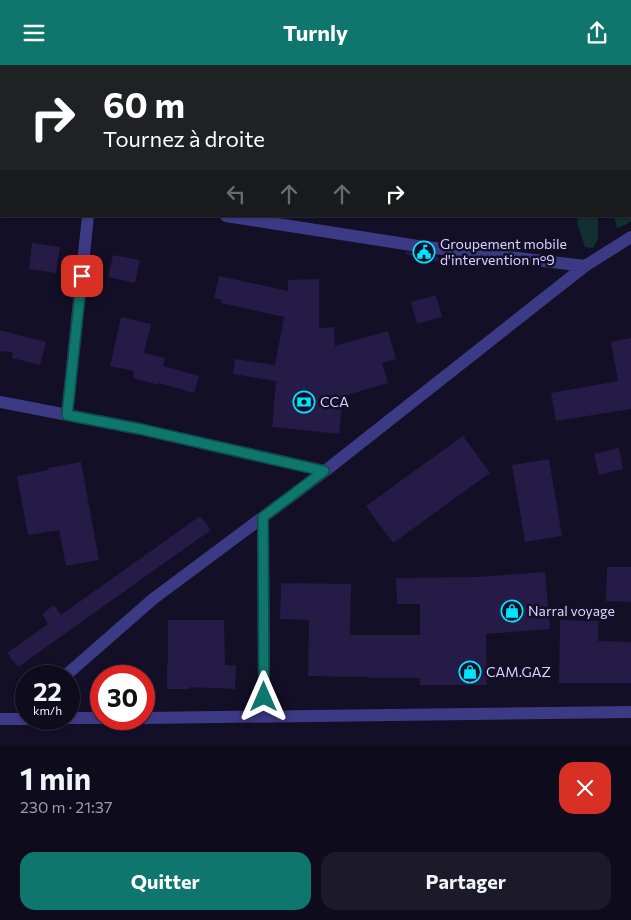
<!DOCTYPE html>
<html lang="fr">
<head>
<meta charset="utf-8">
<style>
  :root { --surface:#0e0b1c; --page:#1c1929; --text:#f1f3f6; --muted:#9b9ba3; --line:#2e2b3b; --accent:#0f766e }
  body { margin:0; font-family:Commissioner,sans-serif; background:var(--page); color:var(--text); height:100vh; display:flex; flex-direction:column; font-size:19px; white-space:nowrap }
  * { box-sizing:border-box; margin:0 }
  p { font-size:16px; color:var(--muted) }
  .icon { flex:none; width:28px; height:28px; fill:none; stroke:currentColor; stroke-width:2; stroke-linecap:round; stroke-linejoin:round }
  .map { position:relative; height:680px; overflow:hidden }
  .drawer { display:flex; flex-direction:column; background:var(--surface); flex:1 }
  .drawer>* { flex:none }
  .guide { position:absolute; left:0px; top:0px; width:631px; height:152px; box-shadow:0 1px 4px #0004,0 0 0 1px var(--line); background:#202124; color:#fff; overflow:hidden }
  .speed { position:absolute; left:15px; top:600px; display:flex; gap:10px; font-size:25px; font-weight:700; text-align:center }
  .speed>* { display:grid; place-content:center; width:65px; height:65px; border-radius:50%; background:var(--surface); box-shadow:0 1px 4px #0004,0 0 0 1px var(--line); line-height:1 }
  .speed small { font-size:12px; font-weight:400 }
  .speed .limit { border:8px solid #d22; background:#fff; color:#111 }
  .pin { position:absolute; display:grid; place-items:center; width:42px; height:42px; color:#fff; margin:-21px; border-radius:10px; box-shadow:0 2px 8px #0006 }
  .me { position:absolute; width:55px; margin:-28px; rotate:0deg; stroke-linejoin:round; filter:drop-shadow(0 0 4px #0008) }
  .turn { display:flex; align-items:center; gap:18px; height:105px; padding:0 20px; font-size:22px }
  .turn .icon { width:65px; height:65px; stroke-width:2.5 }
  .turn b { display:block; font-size:35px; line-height:42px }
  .lanes { display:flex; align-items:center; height:48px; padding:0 20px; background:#0003; justify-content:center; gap:25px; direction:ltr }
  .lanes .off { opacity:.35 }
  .round { display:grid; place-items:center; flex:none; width:52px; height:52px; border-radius:15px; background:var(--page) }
  .head { display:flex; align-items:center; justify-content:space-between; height:85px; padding:0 20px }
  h1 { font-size:30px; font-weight:700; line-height:38px }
  .button { display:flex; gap:10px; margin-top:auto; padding:10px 20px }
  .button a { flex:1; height:58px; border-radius:15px; background:var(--accent); color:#fff; font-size:20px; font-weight:700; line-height:58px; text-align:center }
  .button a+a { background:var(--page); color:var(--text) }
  header { display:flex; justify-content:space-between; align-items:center; height:65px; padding:0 20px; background:var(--accent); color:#fff; font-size:22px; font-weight:700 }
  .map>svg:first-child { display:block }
  .green { fill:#12302f }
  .building { fill:#241b47 }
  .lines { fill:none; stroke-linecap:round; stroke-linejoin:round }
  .minor { stroke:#3d3a85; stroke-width:12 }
  .route-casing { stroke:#0a4d48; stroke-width:12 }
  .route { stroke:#0f766e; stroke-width:9 }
  .labels { text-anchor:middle; stroke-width:5; stroke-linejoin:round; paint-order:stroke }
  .poi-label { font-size:14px; fill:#d9d4ff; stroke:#130f26; text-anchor:start }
</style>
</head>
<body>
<header><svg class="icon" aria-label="menu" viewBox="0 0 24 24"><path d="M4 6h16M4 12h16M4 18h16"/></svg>Turnly<svg class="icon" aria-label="share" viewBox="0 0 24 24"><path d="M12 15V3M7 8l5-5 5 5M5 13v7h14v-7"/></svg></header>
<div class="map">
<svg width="631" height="680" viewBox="0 0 631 680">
  <rect width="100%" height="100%" fill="#130f26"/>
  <path class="green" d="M631,63V156L627,159L617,163L614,151H630V64Z
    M578,151H598V174L593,183L585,182L577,157Z"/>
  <path class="building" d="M32,178L60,182L56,208L29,204Z
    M406,187L417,189L439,192L438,197L405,189Z
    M113,190L140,195L135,218L108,212Z
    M219,211L288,226V215L319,214V263L334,262L335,281L388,266L396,294L382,298L388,318L343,331L339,369L272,362L276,316L233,309L235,294L275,300L284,252L221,238L222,235L214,233Z
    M436,230L442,252L417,259L411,237Z
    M121,252L151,259L144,288L165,293L163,301L199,311L194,328L159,318V320L133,313L134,306L110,301Z
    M0,265L46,277L40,300L12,293L13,287L0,286Z
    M631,273V344L556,356L551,328L618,316L611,277Z
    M463,371L490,408L393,478L366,441Z
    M619,383L623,404L599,410L594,389Z
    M549,394L562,471L525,477L512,400Z
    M81,397L99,495L66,501L59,465L28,470L17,411L49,405L48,403Z
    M200,451L211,465L18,602L7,588L48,559L42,549L54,540L61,550Z
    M607,502H631V537L606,536Z
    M545,507L550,564L486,569L487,620H420V613H368V612L308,611L309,555L280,554L281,518L351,519L350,570H420V539H397L396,513L478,512Z
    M168,555H224L225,600L236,601L235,624L190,622V624H167V600H168Z
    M560,555L598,556V576L631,577V618H559Z"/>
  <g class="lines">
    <path class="minor" d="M611,0L613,1
      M630,20L631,21
      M0,122H1
      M226,151L418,181L585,201
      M0,337L140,364L325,406
      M67,350L88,151
      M263,452L264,651
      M65,611L153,534L325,406L585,201L631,172
      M69,653H101
      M144,653L631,647
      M0,654H28"/>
  </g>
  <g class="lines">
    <g class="route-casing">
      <path id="route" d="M82,211L67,350L140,364L324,406L263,452L264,632"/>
    </g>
    <use href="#route" class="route"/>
  </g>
  <defs>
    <g id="civic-ring" transform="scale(1.125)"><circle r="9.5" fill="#130f26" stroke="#00e5ff" stroke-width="1.5"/><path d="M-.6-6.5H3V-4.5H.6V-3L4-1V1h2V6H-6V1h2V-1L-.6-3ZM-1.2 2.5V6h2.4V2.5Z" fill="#00e5ff"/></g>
    <g id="bank-ring" transform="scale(1.125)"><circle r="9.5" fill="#130f26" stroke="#00e5ff" stroke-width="1.5"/><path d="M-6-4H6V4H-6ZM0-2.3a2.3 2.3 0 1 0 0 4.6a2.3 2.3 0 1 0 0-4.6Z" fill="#00e5ff"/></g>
    <g id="shop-ring" transform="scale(1.125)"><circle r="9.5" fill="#130f26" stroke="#00e5ff" stroke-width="1.5"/><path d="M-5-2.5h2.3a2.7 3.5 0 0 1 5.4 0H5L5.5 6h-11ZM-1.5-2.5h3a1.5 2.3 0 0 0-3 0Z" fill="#00e5ff"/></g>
  </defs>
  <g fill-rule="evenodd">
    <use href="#civic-ring" x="424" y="187"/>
    <use href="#bank-ring" x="304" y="337"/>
    <use href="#shop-ring" x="512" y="546"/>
    <use href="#shop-ring" x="470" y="607"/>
  </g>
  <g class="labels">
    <g class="poi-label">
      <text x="440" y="184">Groupement mobile<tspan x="440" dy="16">d'intervention n°9</tspan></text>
      <text x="320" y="342">CCA</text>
      <text x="528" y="551">Narral voyage</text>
      <text x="486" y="612">CAM.GAZ</text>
    </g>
  </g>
</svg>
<div class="speed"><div>22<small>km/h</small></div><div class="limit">30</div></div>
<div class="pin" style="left:82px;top:211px;background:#d93025"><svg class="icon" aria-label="arrive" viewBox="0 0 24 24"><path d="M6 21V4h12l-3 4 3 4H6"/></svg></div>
<svg class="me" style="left:264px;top:632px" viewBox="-20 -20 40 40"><path d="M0-17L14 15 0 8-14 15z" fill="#0f766e" stroke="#fff" stroke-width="4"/></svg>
<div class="guide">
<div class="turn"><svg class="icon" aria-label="right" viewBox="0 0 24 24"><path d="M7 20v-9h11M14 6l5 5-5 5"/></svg><div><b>60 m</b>Tournez à droite</div></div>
<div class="lanes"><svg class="icon off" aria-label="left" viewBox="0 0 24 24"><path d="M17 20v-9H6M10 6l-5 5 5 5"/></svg><svg class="icon off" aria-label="ahead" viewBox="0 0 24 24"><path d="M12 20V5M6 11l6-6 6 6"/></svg><svg class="icon off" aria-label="ahead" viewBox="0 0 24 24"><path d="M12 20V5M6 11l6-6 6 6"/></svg><svg class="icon" aria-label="right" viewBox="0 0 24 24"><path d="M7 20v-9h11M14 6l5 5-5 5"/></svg></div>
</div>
</div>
<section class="drawer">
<div class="head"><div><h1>1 min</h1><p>230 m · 21:37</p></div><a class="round" style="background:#d93025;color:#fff"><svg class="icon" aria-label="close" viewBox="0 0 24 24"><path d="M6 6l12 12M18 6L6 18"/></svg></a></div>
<div class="button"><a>Quitter</a><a>Partager</a></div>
</section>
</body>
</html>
